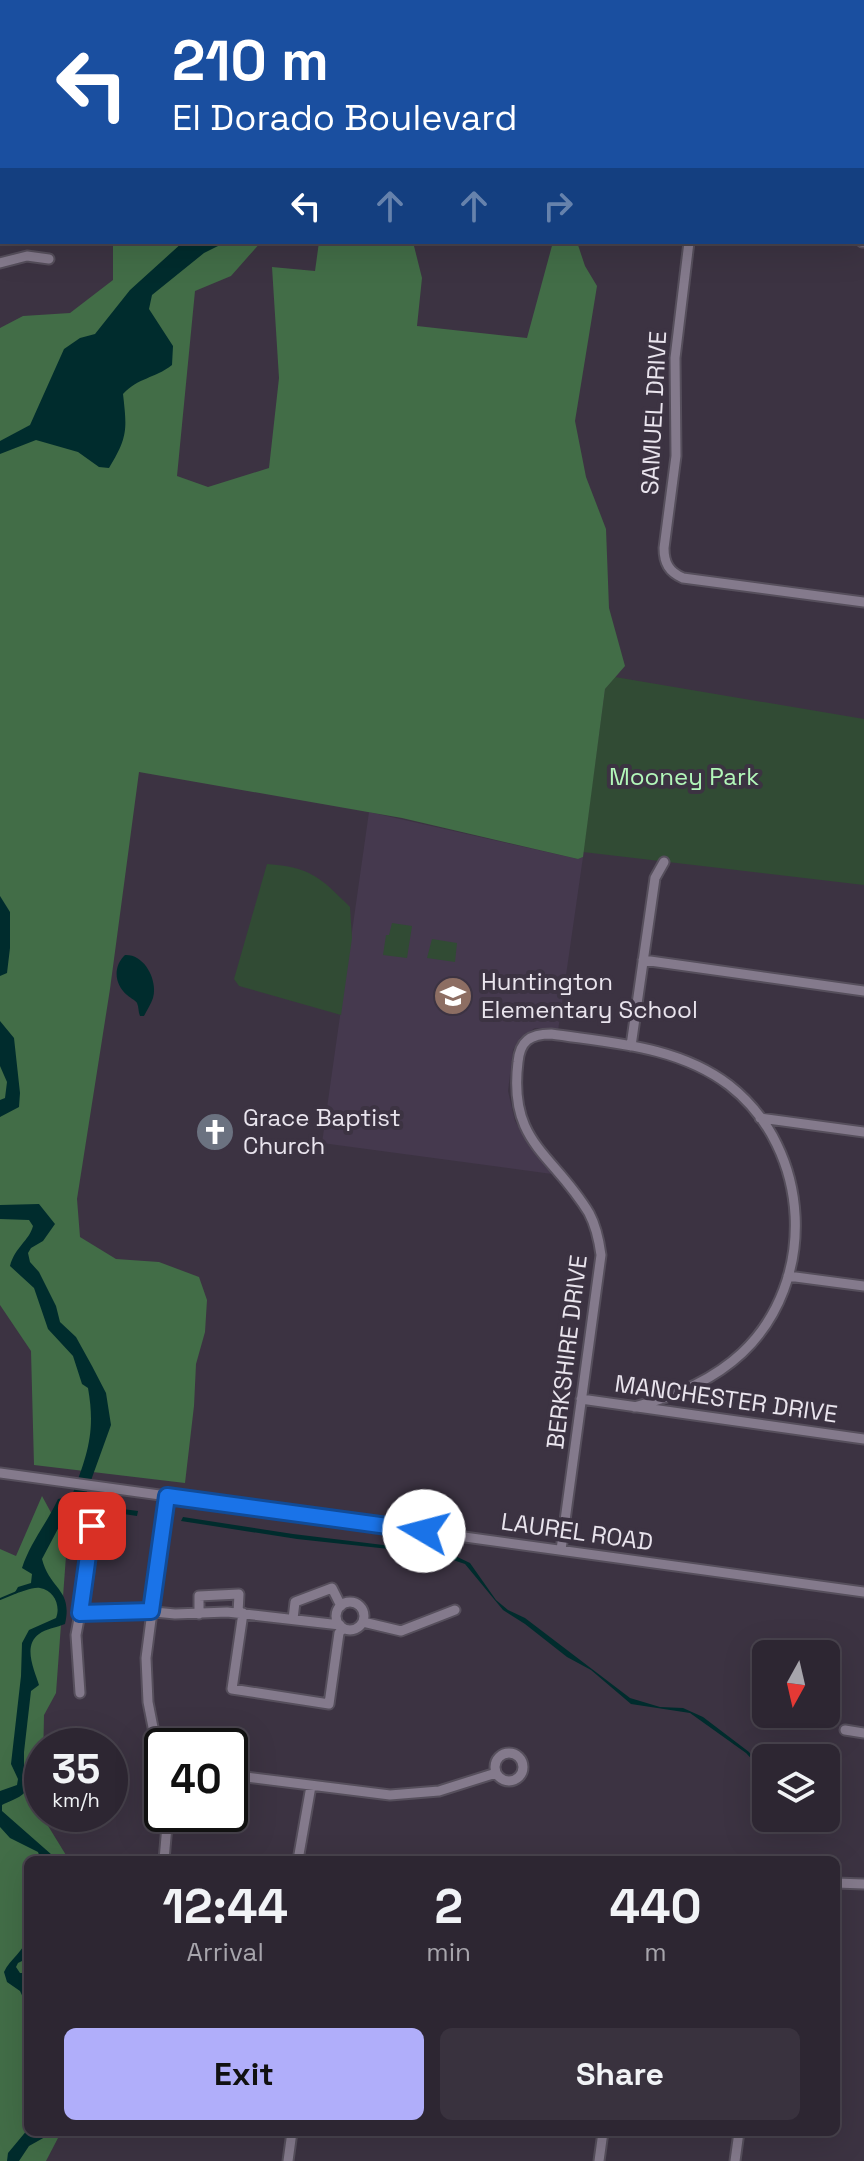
<!DOCTYPE html>
<html lang="en">
<head>
<meta charset="utf-8">
<style>
  :root { --surface:#2d2632; --page:#39323e; --text:#f1f3f6; --muted:#a7a5ac; --line:#48434d; --accent:#b0aefa }
  body { margin:0; font-family:"Space Grotesk",sans-serif; background:var(--page); color:var(--text); height:100vh; display:flex; flex-direction:column; font-size:30px; white-space:nowrap }
  * { box-sizing:border-box; margin:0 }
  p { font-size:26px; color:var(--muted) }
  .icon { flex:none; width:44px; height:44px; fill:none; stroke:currentColor; stroke-width:2; stroke-linecap:round; stroke-linejoin:round }
  .map { position:relative; flex:1; overflow:hidden }
  .side { position:absolute; left:24px; top:1856px; width:816px; height:280px; display:flex; flex-direction:column; background:var(--surface); border-radius:12px; box-shadow:0 8px 32px #0002,0 0 0 2px var(--line) }
  .side>* { flex:none }
  .banner { position:absolute; left:0px; top:0px; width:864px; height:244px; box-shadow:0 8px 32px #0002,0 0 0 2px var(--line); background:#1a4fa0; color:#fff; overflow:hidden }
  .needle { width:52px; rotate:188deg }
  .tools { position:absolute; left:752px; top:1640px; display:grid; gap:16px }
  .tools a { display:grid; place-items:center; width:88px; height:88px; border-radius:12px; background:var(--surface); box-shadow:0 8px 32px #0002,0 0 0 2px var(--line); font-size:40px }
  .speed { position:absolute; left:24px; top:1728px; display:flex; gap:16px; font-size:40px; font-weight:700; text-align:center }
  .speed>* { display:grid; place-content:center; width:104px; height:104px; border-radius:50%; background:var(--surface); box-shadow:0 8px 32px #0002,0 0 0 2px var(--line); line-height:1 }
  .speed small { font-size:20px; font-weight:400 }
  .speed .limit { border:4px solid #111; border-radius:12px; background:#fff; color:#111 }
  .pin { position:absolute; display:grid; place-items:center; width:68px; height:68px; color:#fff; margin:-34px; border-radius:16px; box-shadow:0 4px 12px #0006 }
  .me { position:absolute; width:88px; margin:-44px; rotate:278deg; stroke-linejoin:round; filter:drop-shadow(0 0 6px #0008) }
  .turn { display:flex; align-items:center; gap:28px; height:168px; padding:0 40px; font-size:36px }
  .turn .icon { width:104px; height:104px; stroke-width:2.5 }
  .turn b { display:block; font-size:56px; line-height:68px }
  .lanes { display:flex; align-items:center; height:76px; padding:0 40px; background:#0003; justify-content:center; gap:40px; direction:ltr }
  .lanes .off { opacity:.35 }
  .eta { display:flex; justify-content:space-evenly; align-items:center; height:136px; text-align:center }
  .eta b { font-size:48px; font-weight:600; line-height:56px }
  .button { display:flex; gap:16px; margin-top:auto; padding:16px 40px }
  .button a { flex:1; height:92px; border-radius:12px; background:var(--accent); color:#111; font-size:32px; font-weight:600; line-height:92px; text-align:center }
  .button a+a { background:var(--page); color:var(--text) }
  .map>svg:first-child { display:block }
  .built { fill:#45394e }
  .green { fill:#314b34 }
  .forest { fill:#426d47 }
  .water { fill:#002c2d }
  .lines { fill:none; stroke-linecap:round; stroke-linejoin:round }
  .stream { stroke:#002c2d; stroke-width:2 }
  .minor-casing { stroke:#564f5c; stroke-width:13 }
  .minor { stroke:#847a8c; stroke-width:9 }
  .route-casing { stroke:#114b97; stroke-width:20 }
  .route { stroke:#1a73e8; stroke-width:14 }
  .labels { text-anchor:middle; stroke-width:8; stroke-linejoin:round; paint-order:stroke }
  .street-label { font-size:24px; fill:#e9e4ed; stroke:#3c3342 }
  .park-label { font-size:24px; fill:#b2f7b9; stroke:#3c3342 }
  .poi-label { font-size:24px; fill:#e9e4ed; stroke:#3c3342; text-anchor:start }
</style>
</head>
<body>
<div class="map">
<svg width="864" height="2161" viewBox="0 0 864 2161">
  <rect width="100%" height="100%" fill="#3c3342"/>
  <path class="built" d="M369,812L578,859L583,857L558,1031L535,1028L520,1038L513,1050L508,1091L515,1121L527,1141L552,1174L322,1143Z"/>
  <path class="green" d="M324,0H688L324,2Z
    M615,677L864,719V885L583,852L605,689Z
    M267,864C310,867 320,877 350,907L352,938L341,1015L239,986L234,979Z
    M392,923L412,926L407,958L383,955L386,935H389Z
    M432,939L457,943L455,962L427,958Z"/>
  <path class="forest" d="M113,242H261L231,276L195,291L177,476L208,487L269,468L279,378L272,267L315,271L319,242H413L422,278L417,326L527,338L553,242H577L585,266L597,286L575,421L586,477L606,529L609,608L625,666L605,689L583,857L578,859L402,818L139,772L110,989L77,1199L80,1237L116,1259L159,1262L199,1277L207,1300L205,1332L196,1364L194,1406L185,1483L34,1465L31,1351L0,1305V328L23,316L70,313L113,280Z
    M42,1496L67,1542L56,1693L44,1715L42,1816L69,1860H28V2132H90L85,2137L58,2138L46,2161H0V1549L16,1556Z"/>
  <path class="water" d="M183,242H226L204,253L152,295L149,309L173,346L172,365C154,379 139,377 123,394C127,429 128,437 109,468L99,467L78,452L36,440L0,454V441L30,425L64,349L80,338L95,334L130,290Z
    M0,896L10,912V948L7,973L0,976Z
    M125,955C145,954 158,981 153,998C151,1004 147,1010 144,1016H140C138,1012 139,1007 137,1003C136,1001 128,996 127,995C114,984 113,966 125,955Z
    M0,1021L14,1038L20,1093L19,1107L0,1117V1100L5,1098L7,1082L0,1066Z
    M39,1204L55,1224L43,1241L31,1248L28,1253L30,1262L39,1272L56,1306L60,1322L76,1337L92,1366L106,1393L111,1425L85,1497L76,1503L138,1511L137,1516L70,1506L42,1559C50,1590 73,1589 65,1624C58,1627 45,1629 39,1634C22,1646 35,1671 39,1685L31,1691L24,1752V1771L30,1781C26,1798 15,1798 2,1805V1811L52,1855V1860H41L38,1852L10,1838L0,1827V1791L17,1785L18,1779L11,1764L21,1676L22,1643L29,1630L56,1618C61,1606 54,1590 40,1588C32,1587 22,1592 14,1594L18,1587L31,1583L32,1574L22,1568C30,1543 47,1523 58,1499L72,1496C87,1455 96,1433 88,1388L82,1384L73,1356L48,1329L34,1288L10,1266C15,1247 29,1241 33,1226L29,1220L0,1219V1205Z
    M183,1517L293,1534L449,1553L470,1563L496,1600L508,1610L525,1618L630,1698L660,1707L683,1708L703,1717L749,1752L766,1774L746,1753L690,1713L631,1704L591,1670L567,1657L525,1624L503,1610L465,1564L435,1554L297,1539L181,1521Z
    M28,1937V1958L18,1963L16,1967L20,1973H28V2008L20,1991L7,1982L4,1972C10,1959 24,1951 28,1937Z
    M28,2129V2132H54L29,2146L19,2161H7L8,2153Z"/>
  <g class="lines">
    <path class="stream" d="M0,1599L17,1592"/>
    <g class="minor-casing">
      <path id="minor" d="M840,0L855,2
        M71,2V0
        M787,2L791,0
        M862,3H864
        M0,125H2
        M862,155H864
        M862,196L864,181
        M689,242L675,358L676,456L664,548C664,563 669,572 683,578L864,602
        M862,242H864
        M0,263L27,256L49,259
        M643,960L864,991
        M631,1046L655,878L664,862
        M760,1118L864,1132
        M788,1276L864,1286
        M581,1399L864,1439
        M0,1473L864,1592
        M92,1526L80,1613L134,1610L175,1614L227,1612L340,1625
        M561,1550L601,1255C599,1240 596,1226 589,1213C553,1153 508,1143 518,1062C520,1041 530,1034 551,1034C612,1043 678,1046 729,1085C812,1150 818,1281 742,1353C712,1381 673,1397 634,1407
        M336 1616a14 14 0 1 1 28 0a14 14 0 1 1-28 0Z
        M80,1613L76,1635L80,1693
        M243,1613L232,1689L329,1704L339,1633L343,1628
        M199,1614V1596L239,1594L238,1613
        M293,1619L295,1602L332,1588L341,1606
        M363,1622L401,1631L455,1610
        M845,1730L864,1733
        M495 1767a14 14 0 1 1 28 0a14 14 0 1 1-28 0Z
        M162,1773L148,1702L146,1658L167,1496
        M230,1775L390,1795L439,1791L496,1773
        M164,1860L168,1814
        M298,1860L311,1786
        M836,1883L864,1884
        M288,2161L292,2132
        M599,2161L603,2132
        M735,2161L739,2132"/>
    </g>
    <use href="#minor" class="minor"/>
  </g>
  <g class="lines">
    <g class="route-casing">
      <path id="route" d="M92,1526L80,1613L151,1611L167,1496L424,1531"/>
    </g>
    <use href="#route" class="route"/>
  </g>
  <defs>
    <g id="school-disc" transform="scale(2)"><circle r="9.5" fill="#8d6e63" stroke="#3c3342"/><path d="M0-5L7-2L0 1L-7-2ZM-4 1L0 2.5L4 1V4Q0 6-4 4Z" fill="#fff"/></g>
    <g id="church-disc" transform="scale(2)"><circle r="9.5" fill="#6b7280" stroke="#3c3342"/><path d="M-1.2-6h2.4v3.5h3.3v2.4h-3.3V6h-2.4V-.1h-3.3v-2.4h3.3Z" fill="#fff"/></g>
  </defs>
  <g fill-rule="evenodd">
    <use href="#school-disc" x="453" y="996"/>
    <use href="#church-disc" x="215" y="1132"/>
  </g>
  <g class="labels">
    <g class="street-label">
      <text transform="translate(654 413) rotate(-87)" y="8">SAMUEL DRIVE</text>
      <text transform="translate(567 1352) rotate(-83)" y="8">BERKSHIRE DRIVE</text>
      <text transform="translate(726 1399) rotate(8)" y="8">MANCHESTER DRIVE</text>
      <text transform="translate(577 1532) rotate(8)" y="8">LAUREL ROAD</text>
    </g>
    <g class="park-label">
      <text x="684" y="785">Mooney Park</text>
    </g>
    <g class="poi-label">
      <text x="481" y="990">Huntington<tspan x="481" dy="28">Elementary School</tspan></text>
      <text x="243" y="1126">Grace Baptist<tspan x="243" dy="28">Church</tspan></text>
    </g>
  </g>
</svg>
<div class="tools">
<a><svg class="needle" viewBox="-14 -14 28 28"><path d="M0-13l5 13h-10z" fill="#e53935"/><path d="M0 13l5-13h-10z" fill="#a7a5ac"/></svg></a>
<a><svg class="icon" aria-label="layers" viewBox="0 0 24 24"><path d="M12 4l9 5-9 5-9-5zM3 14l9 5 9-5"/></svg></a>
</div>
<div class="speed"><div>35<small>km/h</small></div><div class="limit">40</div></div>
<div class="pin" style="left:92px;top:1526px;background:#d93025"><svg class="icon" aria-label="arrive" viewBox="0 0 24 24"><path d="M6 21V4h12l-3 4 3 4H6"/></svg></div>
<svg class="me" style="left:424px;top:1531px" viewBox="-20 -20 40 40"><circle r="19" fill="#fff"/><path d="M0-13L10 11 0 6-10 11z" fill="#1a73e8"/></svg>
<div class="banner">
<div class="turn"><svg class="icon" aria-label="left" viewBox="0 0 24 24"><path d="M17 20v-9H6M10 6l-5 5 5 5"/></svg><div><b>210 m</b>El Dorado Boulevard</div></div>
<div class="lanes"><svg class="icon" aria-label="left" viewBox="0 0 24 24"><path d="M17 20v-9H6M10 6l-5 5 5 5"/></svg><svg class="icon off" aria-label="ahead" viewBox="0 0 24 24"><path d="M12 20V5M6 11l6-6 6 6"/></svg><svg class="icon off" aria-label="ahead" viewBox="0 0 24 24"><path d="M12 20V5M6 11l6-6 6 6"/></svg><svg class="icon off" aria-label="right" viewBox="0 0 24 24"><path d="M7 20v-9h11M14 6l5 5-5 5"/></svg></div>
</div>
<section class="side">
<div class="eta">
<div><b>12:44</b><p>Arrival</p></div>
<div><b>2</b><p>min</p></div>
<div><b>440</b><p>m</p></div>
</div>
<div class="button"><a>Exit</a><a>Share</a></div>
</section>
</div>
</body>
</html>
